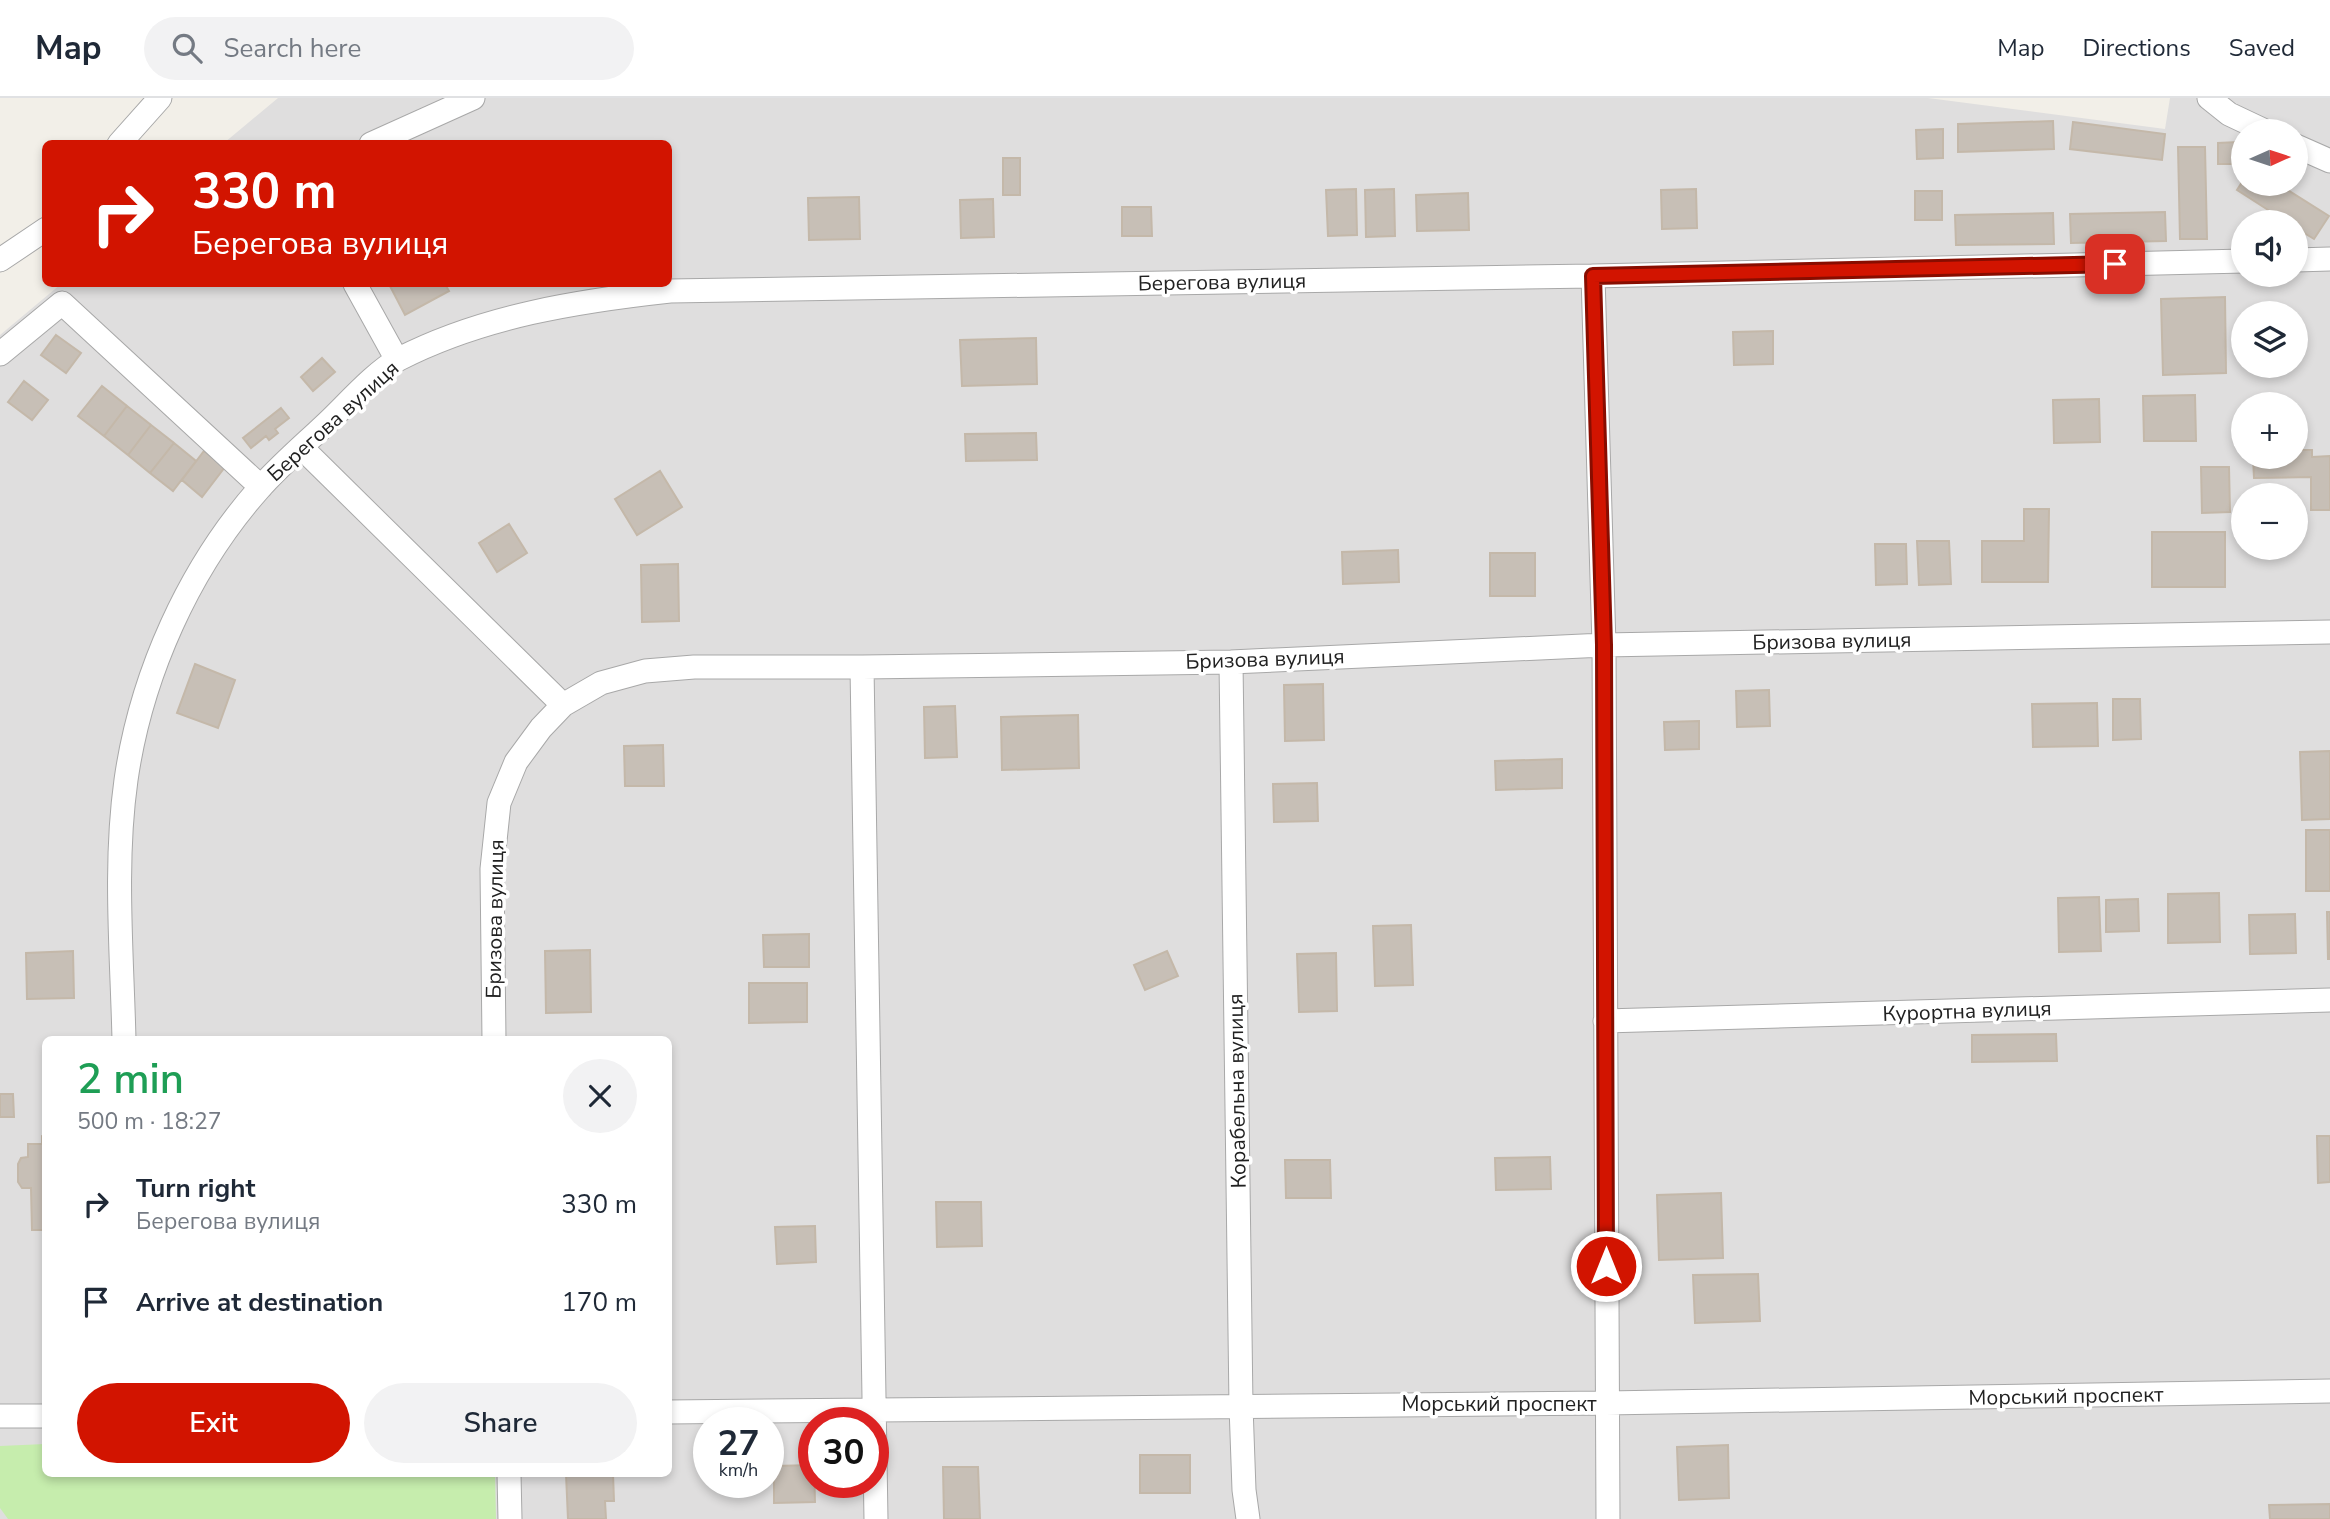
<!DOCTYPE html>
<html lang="en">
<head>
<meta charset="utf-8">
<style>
  :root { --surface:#fff; --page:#f2f2f3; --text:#1f2937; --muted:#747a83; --line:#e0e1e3; --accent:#d21400 }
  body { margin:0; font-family:"Nunito Sans",sans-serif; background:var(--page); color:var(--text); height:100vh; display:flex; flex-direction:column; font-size:26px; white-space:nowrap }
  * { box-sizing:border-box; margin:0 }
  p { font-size:23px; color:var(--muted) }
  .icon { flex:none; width:38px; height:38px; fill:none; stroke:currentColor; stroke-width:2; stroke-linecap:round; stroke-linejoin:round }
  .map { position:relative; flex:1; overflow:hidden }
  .details { position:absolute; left:42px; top:938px; width:630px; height:441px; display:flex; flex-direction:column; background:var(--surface); border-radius:10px; box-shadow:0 4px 10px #0003 }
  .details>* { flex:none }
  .top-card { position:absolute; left:42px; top:42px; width:630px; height:147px; border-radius:10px; box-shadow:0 4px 10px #0003; background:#d21400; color:#fff; overflow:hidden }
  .needle { width:46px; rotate:87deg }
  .fabs { position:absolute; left:2231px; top:21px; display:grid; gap:14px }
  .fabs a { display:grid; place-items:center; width:77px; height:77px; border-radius:50%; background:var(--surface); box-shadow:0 4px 10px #0003; font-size:35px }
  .speed { position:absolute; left:693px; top:1309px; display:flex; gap:14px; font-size:35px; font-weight:700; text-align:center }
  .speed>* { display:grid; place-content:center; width:91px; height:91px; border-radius:50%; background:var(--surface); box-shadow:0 4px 10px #0003; line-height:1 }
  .speed small { font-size:18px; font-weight:400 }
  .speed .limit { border:10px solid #d22; background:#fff; color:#111 }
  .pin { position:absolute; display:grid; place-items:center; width:60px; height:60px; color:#fff; margin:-30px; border-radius:14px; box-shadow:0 4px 10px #0006 }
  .me { position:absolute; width:77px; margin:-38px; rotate:0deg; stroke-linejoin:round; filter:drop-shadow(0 0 5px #0008) }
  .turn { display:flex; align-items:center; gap:24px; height:147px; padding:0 35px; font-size:32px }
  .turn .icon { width:91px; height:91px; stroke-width:2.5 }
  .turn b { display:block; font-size:49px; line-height:60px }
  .round { display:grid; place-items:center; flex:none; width:74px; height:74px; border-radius:37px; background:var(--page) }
  .overview { display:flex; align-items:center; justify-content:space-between; height:119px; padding:0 35px }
  h1 { font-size:42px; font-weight:600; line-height:52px; color:#1e9e55 }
  .primary-button { display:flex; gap:14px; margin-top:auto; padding:14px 35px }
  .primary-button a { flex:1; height:80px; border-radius:42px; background:var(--accent); color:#fff; font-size:28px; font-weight:600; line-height:80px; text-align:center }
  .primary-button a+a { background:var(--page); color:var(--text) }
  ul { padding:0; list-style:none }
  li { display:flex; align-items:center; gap:21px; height:98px; padding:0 35px }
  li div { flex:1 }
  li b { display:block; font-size:26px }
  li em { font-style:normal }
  header { display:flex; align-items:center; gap:42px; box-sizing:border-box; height:98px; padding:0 35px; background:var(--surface); border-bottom:2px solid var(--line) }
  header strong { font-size:33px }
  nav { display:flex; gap:38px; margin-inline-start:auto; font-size:24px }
  .search { width:490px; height:63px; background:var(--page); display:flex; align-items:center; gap:18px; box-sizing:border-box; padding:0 24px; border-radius:38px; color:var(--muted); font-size:26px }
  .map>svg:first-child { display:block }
  .residential { fill:#dfdede; fill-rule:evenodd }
  .grass { fill:#c6edad }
  .building { fill:#c7bfb6; stroke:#c4b8a9; stroke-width:2 }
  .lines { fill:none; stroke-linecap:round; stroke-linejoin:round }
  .minor-casing { stroke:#a8a8a8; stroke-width:25 }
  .minor { stroke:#fff; stroke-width:23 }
  .route-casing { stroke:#880d00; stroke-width:18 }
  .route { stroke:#d21400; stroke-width:12 }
  .labels { text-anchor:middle; stroke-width:7; stroke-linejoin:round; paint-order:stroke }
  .street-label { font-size:21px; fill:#212121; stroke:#fff }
</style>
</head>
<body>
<header>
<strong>Map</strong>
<div class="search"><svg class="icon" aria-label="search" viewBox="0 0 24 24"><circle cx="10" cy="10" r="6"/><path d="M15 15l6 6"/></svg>Search here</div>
<nav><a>Map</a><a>Directions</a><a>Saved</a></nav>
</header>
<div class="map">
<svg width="2330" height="1421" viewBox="0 0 2330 1421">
  <rect width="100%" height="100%" fill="#f2efe8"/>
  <path class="residential" d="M278,0H1928L2165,31L2170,0H2330V1421H0V237L61,186H668V46L224,45ZM2244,33H2296V86H2244ZM2244,124H2296V177H2244ZM2244,215H2296V268H2244ZM2244,306H2296V359H2244ZM2244,397H2296V450H2244ZM46,942H668V1376H46ZM709,1325H768V1384H709ZM814,1325H873V1384H814Z"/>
  <path class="grass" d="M45,1346L46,1376H495L496,1421H8L0,1410V1348Z"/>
  <path class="building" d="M2053,23L2054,51L1958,54V26Z
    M2073,24L2165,36L2162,62L2070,51Z
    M1943,31V60L1917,61L1916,32Z
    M2238,44L2239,66H2218V45Z
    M2178,49H2205L2207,141H2180Z
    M1003,60H1020V97H1003Z
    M2244,81V86H2278L2329,118L2314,141L2296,130V124H2287L2237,92Z
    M1356,91L1357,137L1328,138L1326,92Z
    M1394,91L1395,138L1366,139L1365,92Z
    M1696,91L1697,130L1662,131L1661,92Z
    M1915,93H1942V122H1915Z
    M1468,95L1469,132L1417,133L1416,97Z
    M859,99L860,141L809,142L808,100Z
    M993,101L994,139L961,140L960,102Z
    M1122,109H1151L1152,138H1122Z
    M2165,114L2166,143L2071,145L2070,116Z
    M2053,115L2054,146L1956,147L1955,117Z
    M393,186H445L449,193L405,217L390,188Z
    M2225,199L2226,275L2163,277L2161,201Z
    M1773,233V266L1734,267L1733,234Z
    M56,237L81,255L66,275L41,257Z
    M1036,240L1037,286L962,288L960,242Z
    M322,260L335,274L313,293L301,279Z
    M24,283L48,302L32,322L8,304Z
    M102,288L127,308L104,338L78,318Z
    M2195,297L2196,343H2144L2143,298Z
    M2099,301L2100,344L2054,345L2053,302Z
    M127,308L151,327L128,357L104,338Z
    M281,310L289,320L275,331L278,335L269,342L266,338L251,350L243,340Z
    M151,327L174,345L150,375L128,357Z
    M1036,335L1037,362L966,363L965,336Z
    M174,345L196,363L173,393L150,375Z
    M2296,352H2312V359L2330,358V412H2311V379L2254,380L2253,359H2296Z
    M204,353L225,369L202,399L182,382Z
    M2201,369H2229L2230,414L2202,415Z
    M660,373L682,409L637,437L615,401Z
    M2024,411H2049L2048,484H1982V443H2024Z
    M509,426L527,455L497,474L479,445Z
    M2152,434H2225V489H2152Z
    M1917,443H1949L1951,486L1919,487Z
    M1875,446H1906L1907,486L1876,487Z
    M1398,452L1399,484L1343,486L1342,454Z
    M1490,455H1535V498H1490Z
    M678,466L679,523L642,524L641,467Z
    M195,566L235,582L218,630L177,615Z
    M1323,586L1324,642L1285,643L1284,587Z
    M1769,592L1770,628L1737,629L1736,593Z
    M2113,601H2140L2141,641L2113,642Z
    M2097,605L2098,648L2033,649L2032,606Z
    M955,608L957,659L925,660L924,609Z
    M1078,617L1079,670L1002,672L1001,619Z
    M1699,623V651L1665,652L1664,624Z
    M663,647L664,688H625L624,648Z
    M2330,653V721L2302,722L2300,654Z
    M1562,661V690L1496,692L1495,663Z
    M1317,685L1318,723L1274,724L1273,686Z
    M2306,732H2330V793H2306Z
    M2219,795L2220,844L2168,845V796Z
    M2099,799L2101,853L2059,854L2058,800Z
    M2138,801L2139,833L2106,834V802Z
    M2327,814H2330V861H2328Z
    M2295,816L2296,855L2250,856L2249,817Z
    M1411,827L1413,887L1375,888L1373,828Z
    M809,836V869H764L763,837Z
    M590,852L591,914L546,915L545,853Z
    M73,853L74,900L27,901L26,855Z
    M1167,853L1178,878L1145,892L1134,867Z
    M1336,855L1337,913L1299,914L1297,856Z
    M749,885H807V924L749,925Z
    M2056,936L2057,963L1972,964V937Z
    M0,996H13L14,1019H0Z
    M46,1037V1132H32L31,1090H22L18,1084V1066L21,1060L28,1059V1046H42V1038Z
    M2317,1038H2330V1084L2318,1085Z
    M1550,1059L1551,1091L1496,1092L1495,1060Z
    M1285,1062H1330L1331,1100H1286Z
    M1721,1095L1723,1160L1659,1162L1657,1097Z
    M936,1104H981L982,1148L937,1149Z
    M815,1128L816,1164L777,1166L775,1129Z
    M1758,1176L1760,1223L1695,1225L1693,1177Z
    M1728,1347L1729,1400L1679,1402L1677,1349Z
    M1140,1357H1190V1395H1140Z
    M814,1367L815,1404L774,1405V1368Z
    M943,1369H978L980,1421H944Z
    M566,1376H613L614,1403H605L606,1421H568Z
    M2330,1406V1421H2270L2269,1407Z"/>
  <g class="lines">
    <g class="minor-casing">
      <path id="minor" d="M2209,0L2229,16L2265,33
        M119,46L160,0
        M371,46L473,0
        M2296,48L2330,63
        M0,162L46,131
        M2296,162L2330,161
        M1593,178L1604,547L1608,1421
        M355,186L397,262
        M0,256L62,205L261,389
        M301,349L563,607
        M1231,564L1241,1308L1244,1392L1248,1421
        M862,569L876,1421
        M1605,923L2330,902
        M124,942C122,856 114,767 126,682C141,577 189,470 259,391C280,367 305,346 328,324C347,306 376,273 399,261C483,218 578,203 670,193L1593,178L2244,163
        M494,942L492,771L499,705L516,664L541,630L563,607L601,585L645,573L694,569H862L1231,564L1604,547L2330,534
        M668,1314L1606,1305L2330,1293
        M0,1318H46
        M509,1376L510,1421"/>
    </g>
    <use href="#minor" class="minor"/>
  </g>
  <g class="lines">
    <g class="route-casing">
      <path id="route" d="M1606,1168L1604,547L1593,178L2115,166"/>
    </g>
    <use href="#route" class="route"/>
  </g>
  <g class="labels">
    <g class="street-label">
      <text transform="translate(1222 184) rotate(-1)" y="7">Берегова вулиця</text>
      <text transform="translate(333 323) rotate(-42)" y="7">Берегова вулиця</text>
      <text transform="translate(1832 543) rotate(-1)" y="7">Бризова вулиця</text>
      <text transform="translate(1265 561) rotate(-2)" y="7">Бризова вулиця</text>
      <text transform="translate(495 821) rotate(-89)" y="7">Бризова вулиця</text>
      <text transform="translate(1967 913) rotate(-2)" y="7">Курортна вулиця</text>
      <text transform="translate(1237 993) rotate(-91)" y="7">Корабельна вулиця</text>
      <text transform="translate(2066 1298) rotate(-1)" y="7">Морський проспект</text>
      <text x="1499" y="1313">Морський проспект</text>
    </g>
  </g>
</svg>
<div class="fabs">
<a><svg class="needle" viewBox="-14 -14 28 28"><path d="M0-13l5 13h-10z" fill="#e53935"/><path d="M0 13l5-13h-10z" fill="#747a83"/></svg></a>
<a><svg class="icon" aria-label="sound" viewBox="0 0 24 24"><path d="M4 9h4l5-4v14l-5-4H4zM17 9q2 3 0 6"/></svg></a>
<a><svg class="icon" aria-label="layers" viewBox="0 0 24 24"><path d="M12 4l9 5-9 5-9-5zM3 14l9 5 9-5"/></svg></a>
<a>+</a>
<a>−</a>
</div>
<div class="speed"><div>27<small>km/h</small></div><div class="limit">30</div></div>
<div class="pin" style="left:2115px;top:166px;background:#d93025"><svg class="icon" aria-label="arrive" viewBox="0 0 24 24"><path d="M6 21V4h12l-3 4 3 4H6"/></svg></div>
<svg class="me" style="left:1606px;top:1168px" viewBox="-20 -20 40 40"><circle r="17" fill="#d21400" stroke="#fff" stroke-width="3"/><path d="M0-11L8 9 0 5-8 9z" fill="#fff"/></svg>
<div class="top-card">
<div class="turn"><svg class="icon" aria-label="right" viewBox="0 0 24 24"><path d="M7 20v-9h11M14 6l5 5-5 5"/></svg><div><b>330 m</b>Берегова вулиця</div></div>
</div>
<section class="details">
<div class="overview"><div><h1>2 min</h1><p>500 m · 18:27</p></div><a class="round"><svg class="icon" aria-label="close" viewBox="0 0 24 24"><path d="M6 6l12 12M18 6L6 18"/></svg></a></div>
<ul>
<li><svg class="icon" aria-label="right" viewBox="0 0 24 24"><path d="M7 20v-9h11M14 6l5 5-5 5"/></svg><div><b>Turn right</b><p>Берегова вулиця</p></div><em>330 m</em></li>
<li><svg class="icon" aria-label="arrive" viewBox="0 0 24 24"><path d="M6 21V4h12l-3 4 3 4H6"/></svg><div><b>Arrive at destination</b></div><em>170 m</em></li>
</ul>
<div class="primary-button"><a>Exit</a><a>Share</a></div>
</section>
</div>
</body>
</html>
